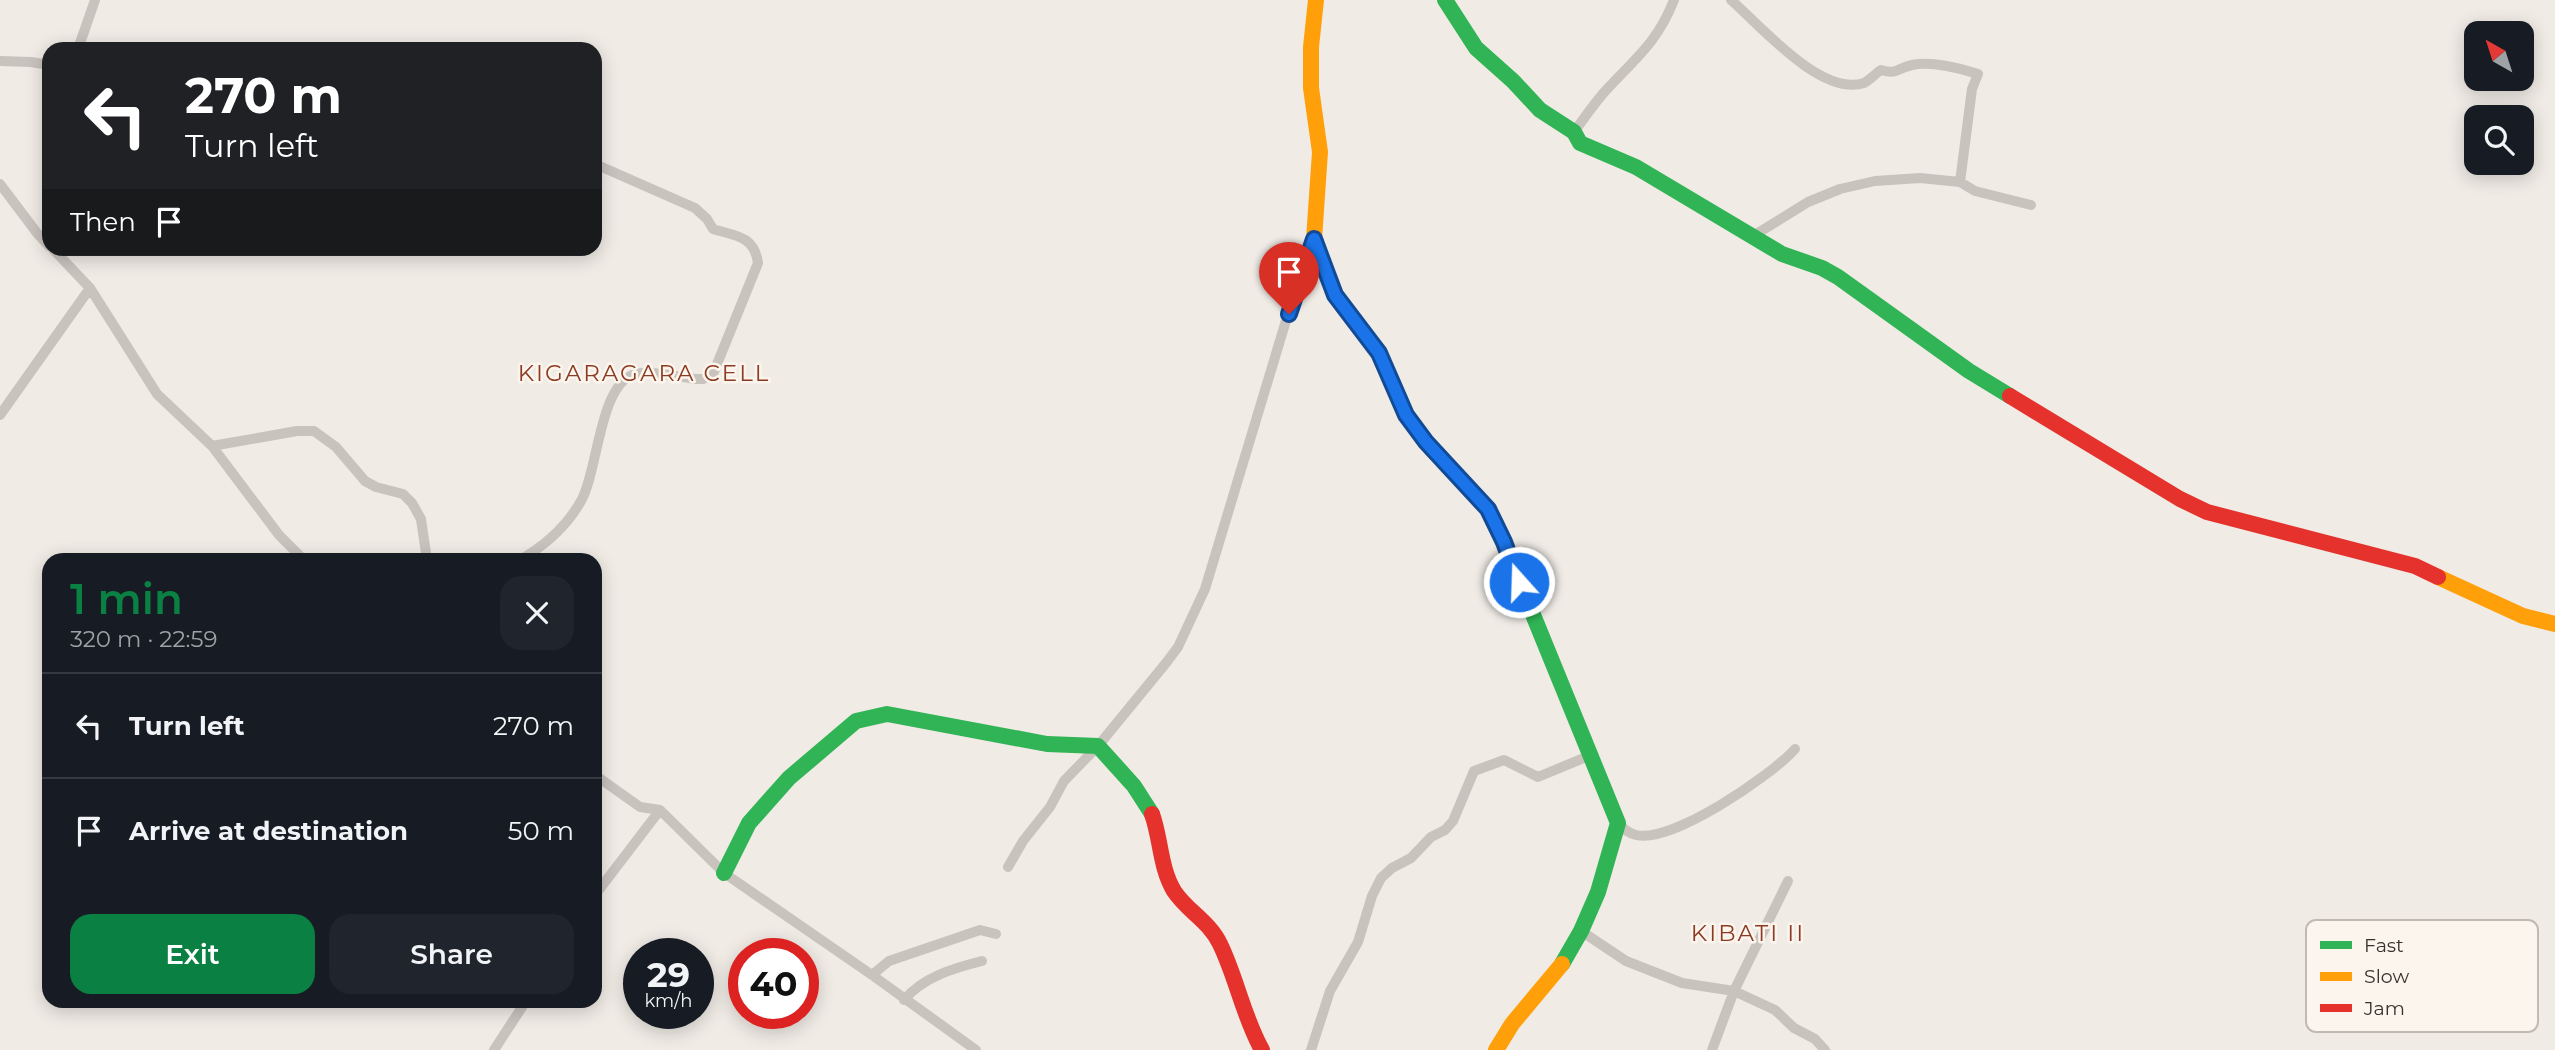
<!DOCTYPE html>
<html lang="en">
<head>
<meta charset="utf-8">
<style>
  :root { --surface:#171b24; --page:#20242c; --text:#f1f3f6; --muted:#9ea1a6; --line:#363941; --accent:#0b8043 }
  body { margin:0; font-family:Montserrat,sans-serif; background:var(--page); color:var(--text); height:100vh; display:flex; flex-direction:column; font-size:26px; white-space:nowrap }
  * { box-sizing:border-box; margin:0 }
  p { font-size:23px; color:var(--muted) }
  .icon { flex:none; width:38px; height:38px; fill:none; stroke:currentColor; stroke-width:2; stroke-linecap:round; stroke-linejoin:round }
  .map { position:relative; flex:1; overflow:hidden }
  .side { position:absolute; left:42px; top:553px; width:560px; height:455px; display:flex; flex-direction:column; background:var(--surface); border-radius:21px; box-shadow:0 4px 18px #0003 }
  .side>* { flex:none }
  .top-card { position:absolute; left:42px; top:42px; width:560px; height:214px; border-radius:21px; box-shadow:0 4px 18px #0003; background:#202124; color:#fff; overflow:hidden }
  .needle { width:46px; rotate:321deg }
  .buttons { position:absolute; left:2464px; top:21px; display:grid; gap:14px }
  .buttons a { display:grid; place-items:center; width:70px; height:70px; border-radius:14px; background:var(--surface); box-shadow:0 4px 18px #0003; font-size:35px }
  .speed { position:absolute; left:623px; top:938px; display:flex; gap:14px; font-size:35px; font-weight:700; text-align:center }
  .speed>* { display:grid; place-content:center; width:91px; height:91px; border-radius:50%; background:var(--surface); box-shadow:0 4px 18px #0003; line-height:1 }
  .speed small { font-size:18px; font-weight:400 }
  .speed .limit { border:10px solid #d22; background:#fff; color:#111 }
  .pin { position:absolute; display:grid; place-items:center; width:60px; height:60px; color:#fff; margin:-72px -30px; border-radius:50% 50% 50% 0; rotate:-45deg; box-shadow:0 0 7px #0007 }
  .pin .icon { rotate:45deg }
  .me { position:absolute; width:77px; margin:-38px; rotate:340deg; stroke-linejoin:round; filter:drop-shadow(0 0 5px #0008) }
  .turn { display:flex; align-items:center; gap:24px; height:147px; padding:0 28px; font-size:32px }
  .turn .icon { width:91px; height:91px; stroke-width:2.5 }
  .turn b { display:block; font-size:49px; line-height:60px }
  .then { display:flex; align-items:center; height:66px; padding:0 28px; background:#0003; gap:14px; font-size:26px }
  .round { display:grid; place-items:center; flex:none; width:74px; height:74px; border-radius:21px; background:var(--page) }
  .head { display:flex; align-items:center; justify-content:space-between; height:119px; padding:0 28px }
  h1 { font-size:42px; font-weight:600; line-height:52px; color:var(--accent) }
  .button { display:flex; gap:14px; margin-top:auto; padding:14px 28px }
  .button a { flex:1; height:80px; border-radius:21px; background:var(--accent); color:#fff; font-size:28px; font-weight:600; line-height:80px; text-align:center }
  .button a+a { background:var(--page); color:var(--text) }
  ul { padding:0; list-style:none }
  li { display:flex; align-items:center; gap:21px; height:105px; padding:0 28px; border-top:2px solid var(--line) }
  li div { flex:1 }
  li b { display:block; font-size:26px }
  li em { font-style:normal }
  .map>svg:first-child { display:block }
  .lines { fill:none; stroke-linecap:round; stroke-linejoin:round }
  .street { stroke:#c9c3be; stroke-width:10 }
  .fast { stroke:#30b455; stroke-width:16 }
  .slow { stroke:#ff9f0a; stroke-width:16 }
  .jam { stroke:#e5322d; stroke-width:16 }
  .route-casing { stroke:#114b97; stroke-width:18 }
  .route { stroke:#1a73e8; stroke-width:12 }
  .labels { text-anchor:middle; stroke-width:5; stroke-linejoin:round; paint-order:stroke }
  .quarter-label { font-size:23px; letter-spacing:2px; fill:#8c3b22; stroke:#fbf5ee }
  .key { fill:#fbf5ee; stroke:#c1bab4; stroke-width:2 }
  .key-label { font-size:19px; fill:#3b302b }
</style>
</head>
<body>
<div class="map">
<svg width="2555" height="1050" viewBox="0 0 2555 1050">
  <rect width="100%" height="100%" fill="#f0ebe5"/>
  <g class="lines">
    <path class="street" d="M1731,0C1760,25 1821,97 1864,83C1869,81 1876,73 1881,70C1898,75 1897,68 1912,65C1931,61 1960,68 1978,74L1972,89L1960,182
      M78,49L95,0
      M0,61L31,62L49,65
      M1574,132C1585,117 1595,102 1608,88C1637,57 1658,41 1674,0
      M0,184L37,233L49,246
      M1753,236L1808,202L1840,189L1875,181L1920,178L1960,182L1975,191L2031,205
      M52,248L90,288L157,394L212,446L279,535L304,560
      M0,415L90,288
      M212,446L297,431H314L336,447L365,481L376,487L403,494L412,503L421,519L427,560
      M520,560C544,546 567,526 581,501C598,471 599,389 632,375C647,369 679,377 696,379H703L713,374L758,263C754,235 735,236 713,229L707,219L695,208L595,164
      M595,775L640,807L660,810L724,873L872,975L976,1050
      M1618,823C1623,829 1628,833 1636,835C1671,844 1771,776 1795,749
      M1008,867L1023,841L1050,807L1064,781L1098,746L1166,663L1178,647L1205,589L1288,314L1314,239
      M595,895L660,810
      M1581,931L1626,961L1682,983L1734,991L1788,881
      M872,975L889,961L980,930L996,934
      M904,1000C923,977 954,968 982,961
      M494,1050L526,1001
      M1311,1050L1330,991L1358,942L1372,896L1381,878L1392,868L1411,858L1431,837L1445,830L1453,821L1474,771L1504,760L1538,777L1591,755
      M1712,1050L1734,991L1775,1010L1794,1028L1815,1039L1825,1050"/>
    <path class="fast" d="M1445,0L1476,48L1513,81L1540,110L1574,132L1580,143L1636,167L1782,254L1822,268L1838,277L1969,371L2010,396
      M1450,468L1488,509L1496,524L1618,823L1598,892L1581,931L1562,964
      M724,873L749,823L789,778L856,721L887,714L1047,744L1098,746L1134,786L1152,814"/>
    <path class="slow" d="M1316,0L1311,47V88L1320,152L1314,239L1335,295L1379,353L1406,415L1426,442L1450,468
      M2438,577L2523,616L2555,624
      M1496,1050L1512,1024L1562,964"/>
    <path class="jam" d="M2010,396L2180,499L2207,512L2415,566L2438,577
      M1152,814C1161,839 1160,868 1174,891C1187,911 1210,922 1220,944C1237,979 1243,1016 1262,1050"/>
  </g>
  <g class="lines">
    <g class="route-casing">
      <path id="route" d="M1289,314L1314,239L1335,295L1379,353L1406,415L1426,442L1488,509L1504,542L1519,582"/>
    </g>
    <use href="#route" class="route"/>
  </g>
  <g class="labels">
    <g class="quarter-label">
      <text x="644" y="381">KIGARAGARA CELL</text>
      <text x="1748" y="941">KIBATI II</text>
    </g>
  </g>
  <rect x="2306" y="920" width="232" height="112" rx="10" class="key"/>
  <rect x="2320" y="941" width="32" height="8" fill="#30b455"/>
  <rect x="2320" y="972" width="32" height="9" fill="#ff9f0a"/>
  <rect x="2320" y="1004" width="32" height="8" fill="#e5322d"/>
  <g class="key-label">
    <text x="2364" y="952">Fast</text>
    <text x="2364" y="983">Slow</text>
    <text x="2364" y="1015">Jam</text>
  </g>
</svg>
<div class="buttons">
<a><svg class="needle" viewBox="-14 -14 28 28"><path d="M0-13l5 13h-10z" fill="#e53935"/><path d="M0 13l5-13h-10z" fill="#9ea1a6"/></svg></a>
<a><svg class="icon" aria-label="search" viewBox="0 0 24 24"><circle cx="10" cy="10" r="6"/><path d="M15 15l6 6"/></svg></a>
</div>
<div class="speed"><div>29<small>km/h</small></div><div class="limit">40</div></div>
<div class="pin" style="left:1289px;top:314px;background:#d93025"><svg class="icon" aria-label="arrive" viewBox="0 0 24 24"><path d="M6 21V4h12l-3 4 3 4H6"/></svg></div>
<svg class="me" style="left:1519px;top:582px" viewBox="-20 -20 40 40"><circle r="17" fill="#1a73e8" stroke="#fff" stroke-width="3"/><path d="M0-11L8 9 0 5-8 9z" fill="#fff"/></svg>
<div class="top-card">
<div class="turn"><svg class="icon" aria-label="left" viewBox="0 0 24 24"><path d="M17 20v-9H6M10 6l-5 5 5 5"/></svg><div><b>270 m</b>Turn left</div></div>
<div class="then">Then<svg class="icon" aria-label="arrive" viewBox="0 0 24 24"><path d="M6 21V4h12l-3 4 3 4H6"/></svg></div>
</div>
<section class="side">
<div class="head"><div><h1>1 min</h1><p>320 m · 22:59</p></div><a class="round"><svg class="icon" aria-label="close" viewBox="0 0 24 24"><path d="M6 6l12 12M18 6L6 18"/></svg></a></div>
<ul>
<li><svg class="icon" aria-label="left" viewBox="0 0 24 24"><path d="M17 20v-9H6M10 6l-5 5 5 5"/></svg><div><b>Turn left</b></div><em>270 m</em></li>
<li><svg class="icon" aria-label="arrive" viewBox="0 0 24 24"><path d="M6 21V4h12l-3 4 3 4H6"/></svg><div><b>Arrive at destination</b></div><em>50 m</em></li>
</ul>
<div class="button"><a>Exit</a><a>Share</a></div>
</section>
</div>
</body>
</html>
